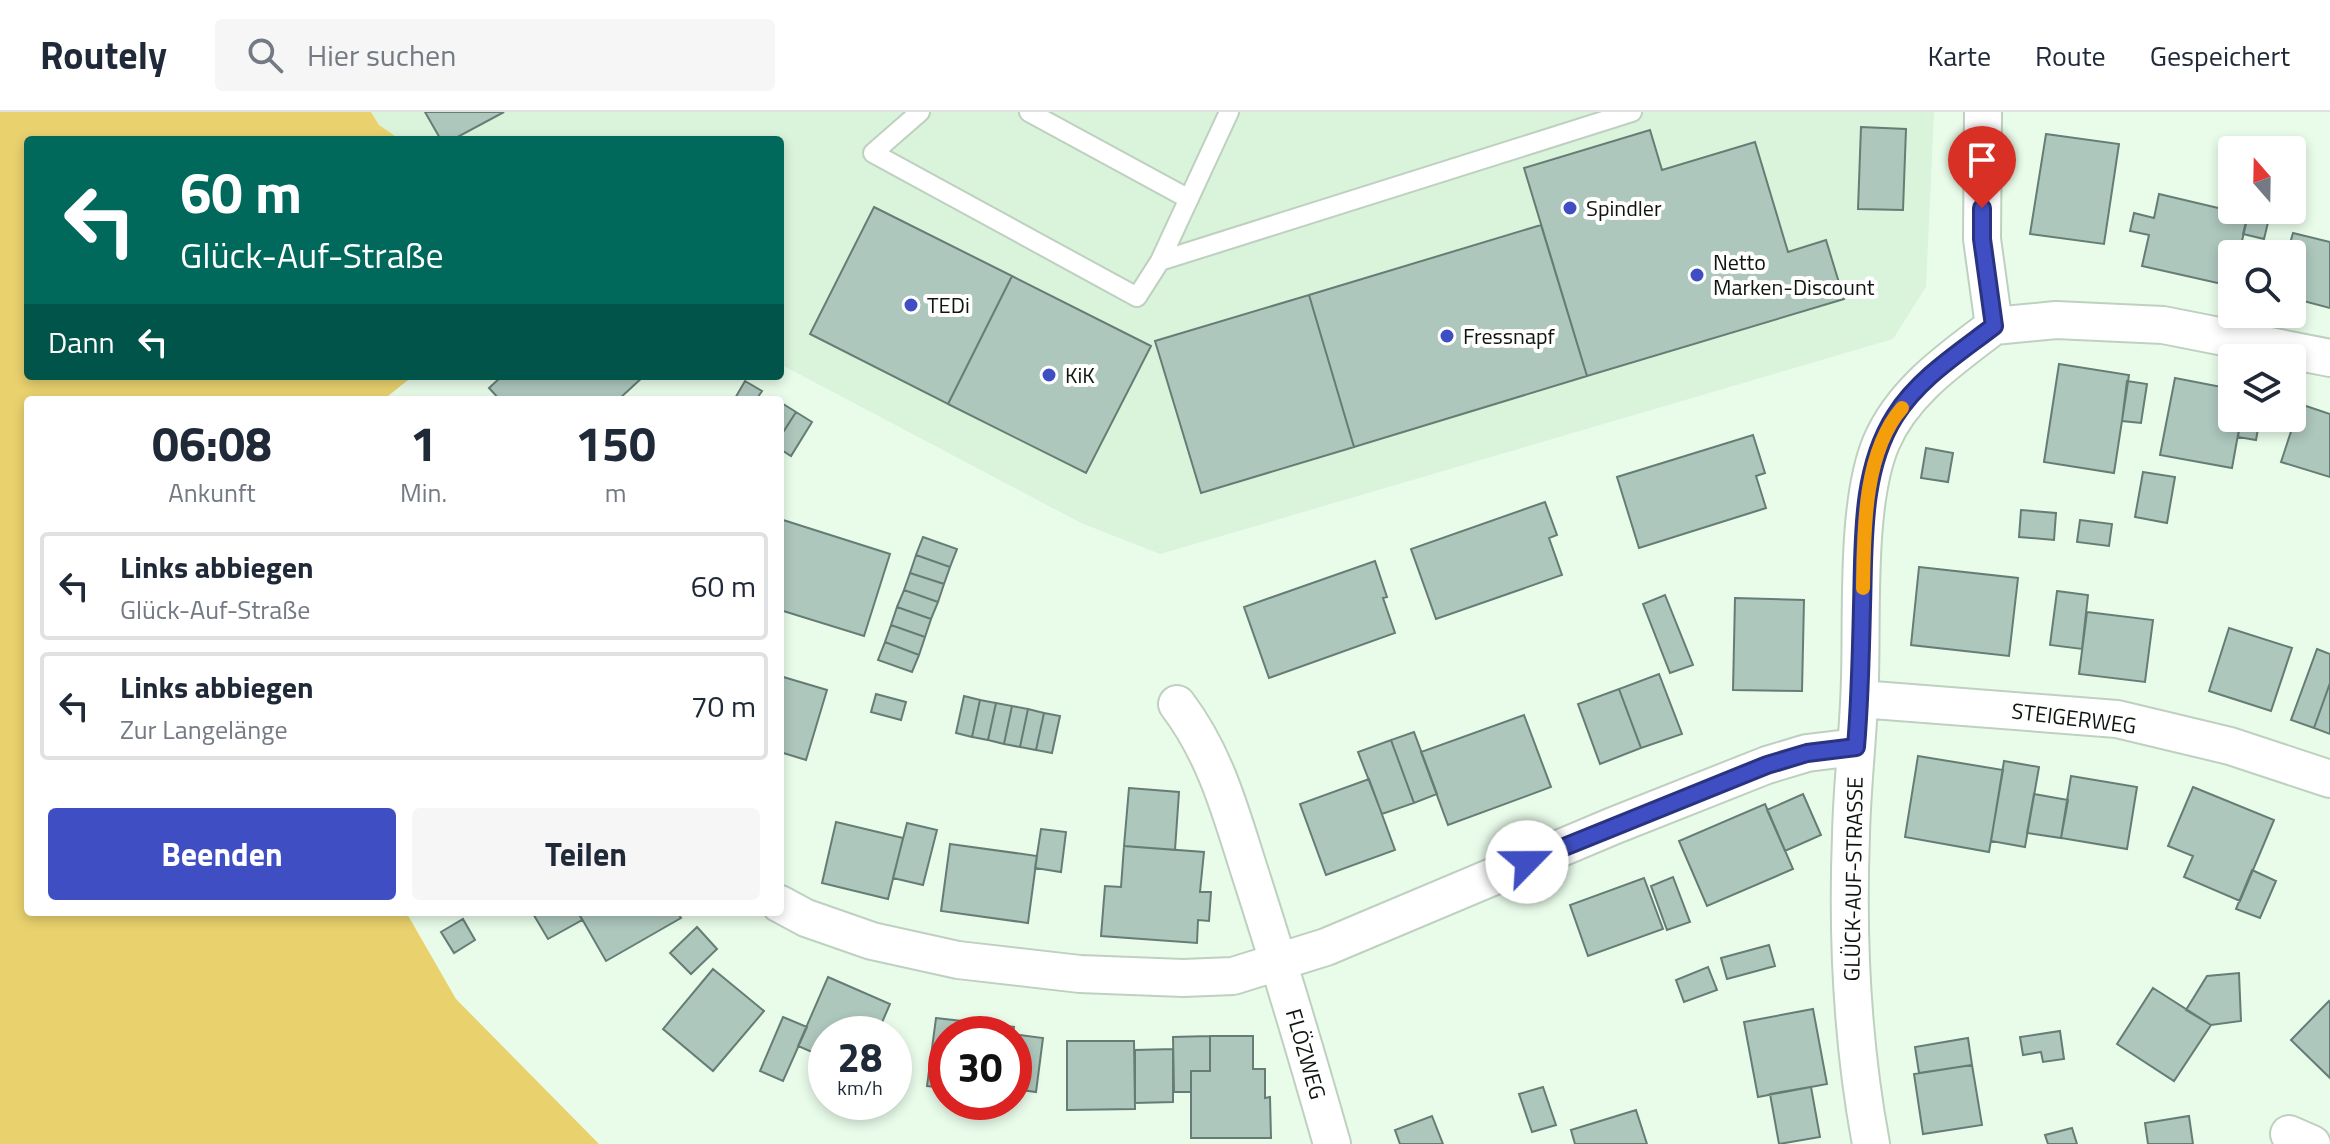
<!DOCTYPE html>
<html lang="de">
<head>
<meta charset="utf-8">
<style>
  :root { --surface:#fff; --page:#f6f6f7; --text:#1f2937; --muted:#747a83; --line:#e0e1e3; --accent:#3f4fc3 }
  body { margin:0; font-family:"Titillium Web",sans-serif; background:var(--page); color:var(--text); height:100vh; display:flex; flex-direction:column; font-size:30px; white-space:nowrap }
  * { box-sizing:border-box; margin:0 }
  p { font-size:26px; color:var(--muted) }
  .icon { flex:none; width:44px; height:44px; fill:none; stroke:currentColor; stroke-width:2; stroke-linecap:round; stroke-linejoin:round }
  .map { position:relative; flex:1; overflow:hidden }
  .panel { position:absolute; left:24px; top:284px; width:760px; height:520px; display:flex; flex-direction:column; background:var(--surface); border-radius:8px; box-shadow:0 4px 12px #0003 }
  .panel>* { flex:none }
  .banner { position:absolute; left:24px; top:24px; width:760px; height:244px; border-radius:8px; box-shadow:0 4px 12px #0003; background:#00695c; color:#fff; overflow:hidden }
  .needle { width:52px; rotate:340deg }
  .fabs { position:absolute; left:2218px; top:24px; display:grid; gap:16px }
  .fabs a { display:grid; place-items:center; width:88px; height:88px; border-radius:8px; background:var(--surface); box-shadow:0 4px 12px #0003; font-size:40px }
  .speed { position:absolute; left:808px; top:904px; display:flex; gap:16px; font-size:40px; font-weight:700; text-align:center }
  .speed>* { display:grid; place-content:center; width:104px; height:104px; border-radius:50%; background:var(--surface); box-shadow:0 4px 12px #0003; line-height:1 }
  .speed small { font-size:20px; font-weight:400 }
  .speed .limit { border:12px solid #d22; background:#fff; color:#111 }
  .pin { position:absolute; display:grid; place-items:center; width:68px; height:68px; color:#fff; margin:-82px -34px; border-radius:50% 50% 50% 0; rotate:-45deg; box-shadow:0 0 8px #0007 }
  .pin .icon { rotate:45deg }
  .me { position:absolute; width:88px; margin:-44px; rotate:67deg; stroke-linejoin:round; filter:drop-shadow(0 0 6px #0008) }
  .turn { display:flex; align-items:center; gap:28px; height:168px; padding:0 24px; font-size:36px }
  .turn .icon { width:104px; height:104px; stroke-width:2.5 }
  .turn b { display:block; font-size:56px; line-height:68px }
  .then { display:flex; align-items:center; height:76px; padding:0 24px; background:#0003; gap:16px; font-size:30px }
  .eta { display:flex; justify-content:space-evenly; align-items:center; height:136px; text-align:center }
  .eta b { font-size:48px; font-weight:700; line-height:56px }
  .button { display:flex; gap:16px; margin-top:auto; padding:16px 24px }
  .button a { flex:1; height:92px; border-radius:8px; background:var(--accent); color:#fff; font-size:32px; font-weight:700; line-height:92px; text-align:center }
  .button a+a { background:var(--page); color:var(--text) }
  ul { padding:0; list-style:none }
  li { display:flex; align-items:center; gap:24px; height:108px; margin:0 16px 12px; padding:0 8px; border:4px solid var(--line); border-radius:8px }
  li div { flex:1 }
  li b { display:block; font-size:30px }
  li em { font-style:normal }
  header { display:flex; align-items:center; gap:48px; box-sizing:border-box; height:112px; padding:0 40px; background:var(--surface); border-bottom:2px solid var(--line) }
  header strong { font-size:38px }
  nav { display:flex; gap:44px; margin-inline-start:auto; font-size:28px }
  .search { width:560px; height:72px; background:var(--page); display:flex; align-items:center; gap:20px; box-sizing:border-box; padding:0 28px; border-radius:8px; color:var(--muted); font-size:30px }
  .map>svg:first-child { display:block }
  .built { fill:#daf3db }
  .green { fill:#e9d16e }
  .building { fill:#adc7bd; stroke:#657d74; stroke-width:2 }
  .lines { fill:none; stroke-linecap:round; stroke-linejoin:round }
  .service-casing { stroke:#bed0bf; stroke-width:22 }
  .minor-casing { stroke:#bed0bf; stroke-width:40 }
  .service { stroke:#fff; stroke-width:18 }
  .minor { stroke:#fff; stroke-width:36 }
  .route-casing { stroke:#29337f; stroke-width:20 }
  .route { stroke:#3f4fc3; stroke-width:14 }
  .slow { stroke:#f59e0b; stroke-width:14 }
  .poi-dot { fill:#3f4fc3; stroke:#fff; stroke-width:3 }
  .labels { text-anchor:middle; stroke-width:8; stroke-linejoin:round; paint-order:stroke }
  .poi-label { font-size:22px; fill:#0f150f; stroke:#fff; text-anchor:start }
  .street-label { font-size:22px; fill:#0f150f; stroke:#fff }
</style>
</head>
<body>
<header>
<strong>Routely</strong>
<div class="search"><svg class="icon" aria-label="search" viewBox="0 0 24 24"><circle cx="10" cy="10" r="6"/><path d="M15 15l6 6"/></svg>Hier suchen</div>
<nav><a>Karte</a><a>Route</a><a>Gespeichert</a></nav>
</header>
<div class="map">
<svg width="2330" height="1032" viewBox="0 0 2330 1032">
  <rect width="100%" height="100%" fill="#e9fcea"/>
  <path class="built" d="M371,0H1934L1926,175L1893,227L1160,442L1081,411L780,252V28H401L379,13Z"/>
  <path class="green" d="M0,0H371L379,13L401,28H28V264H413L383,288H28V800H406L456,887L599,1032H0Z"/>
  <path class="building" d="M425,0H504L452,28H441Z
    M1861,15L1906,17L1903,98L1858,97Z
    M1650,18L1662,58L1755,30L1788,140L1826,128L1844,187L1587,264L1524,56Z
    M2046,22L2119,32L2104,132L2030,122Z
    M2159,82L2248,103L2239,142H2232L2231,174L2142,154L2149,123L2130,119L2134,101L2154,106Z
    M874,95L1012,164L948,292L810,222Z
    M2249,98H2271L2264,127L2243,122Z
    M1541,113L1587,264L1354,335L1309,183Z
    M2293,121L2330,130V196L2292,186V142H2287Z
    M1012,164L1151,234L1086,361L948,292Z
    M1309,183L1354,335L1201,381L1155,229Z
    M2059,252L2129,263L2114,361L2044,350Z
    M502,264H644L618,288H500L489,276Z
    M2175,266L2232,277V306H2241L2232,356L2160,343Z
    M745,269L762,279L756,288H734Z
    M2127,269L2147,272L2141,311L2122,309Z
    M780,290L796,300L780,325Z
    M2300,292L2330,302V365L2281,350Z
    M796,300L812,310L791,344L780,337V325Z
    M2241,306H2260L2256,328L2238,325Z
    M1753,323L1765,361L1756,364L1766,396L1639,436L1617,365Z
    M1926,336L1953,341L1948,370L1921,366Z
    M2143,360L2175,365L2167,411L2135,405Z
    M1545,390L1557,423L1549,426L1562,463L1436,507L1411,437Z
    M2021,398L2056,401L2054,428L2019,425Z
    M780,407L890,442L864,524L780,498Z
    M2080,408L2112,412L2109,434L2077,430Z
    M923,425L957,437L950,455L916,443Z
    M916,443L950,455L944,472L910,461Z
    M1375,449L1387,485L1383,486L1395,521L1269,566L1244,495Z
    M1919,455L2018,466L2009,544L1911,533Z
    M910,461L944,472L938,490L904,478Z
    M904,478L938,490L931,507L897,495Z
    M2057,479L2088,483L2082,537L2050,533Z
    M1665,483L1693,553L1670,561L1643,492Z
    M1735,486L1804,488L1802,579L1733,578Z
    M897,495L931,507L925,525L891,513Z
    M2087,500L2153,508L2145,570L2079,562Z
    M891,513L925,525L919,543L885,530Z
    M2229,516L2292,536L2271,599L2209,579Z
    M885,530L919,543L912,560L878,548Z
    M2317,537L2330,542V571L2314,616L2291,608Z
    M1659,562L1682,622L1641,636L1619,577Z
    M780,564L827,578L806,648L780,640Z
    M2330,571V622L2314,616Z
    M1619,577L1641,636L1600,652L1578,592Z
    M876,582L906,590L901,608L871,600Z
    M964,584L980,588L972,625L956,621Z
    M980,588L996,591L988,628L972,625Z
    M996,591L1012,594L1004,632L988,628Z
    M1012,594L1028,597L1020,635L1004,632Z
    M1028,597L1044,601L1036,638L1020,635Z
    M1044,601L1060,604L1052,641L1036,638Z
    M1524,603L1551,675L1448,713L1421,640Z
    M1414,620L1437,682L1414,691L1391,628Z
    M1391,628L1414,691L1382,702L1358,640Z
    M1918,644L2003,658L1989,740L1905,725Z
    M2004,649L2039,655L2025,735L1991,729Z
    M2071,664L2137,675L2127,737L2061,726Z
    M1369,667L1395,738L1326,763L1300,692Z
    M2193,675L2274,708L2240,789L2184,765L2193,744L2168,734Z
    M1129,676L1179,680L1175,738L1124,734Z
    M1803,682L1821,723L1785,739L1767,698Z
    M2034,682L2068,688L2061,726L2027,721Z
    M1765,692L1793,757L1707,794L1679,729Z
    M836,710L903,726L888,787L822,771Z
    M907,711L937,718L923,773L893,766Z
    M1041,717L1066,720L1061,760L1035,756Z
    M950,732L1037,744L1028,811L941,799Z
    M1124,734L1204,740L1200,780H1211L1209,809L1198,808L1197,831L1101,824L1105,774L1121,775Z
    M2252,758L2276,769L2260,806L2236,797Z
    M1673,765L1690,810L1667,818L1651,774Z
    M1644,766L1663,817L1588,844L1570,793Z
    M532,800H578L582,808L548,827Z
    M578,800H677L681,806L606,849Z
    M463,807L475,828L454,841L441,820Z
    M697,815L717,837L691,862L670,841Z
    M1769,833L1775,854L1727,867L1721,846Z
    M1708,855L1717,878L1684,890L1676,868Z
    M713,857L764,899L713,959L663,917Z
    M2239,861L2241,909L2211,913L2186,898L2207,864Z
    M828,865L890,892L877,922H826V946L798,934Z
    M2153,876L2211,913L2174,969L2117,932Z
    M2329,889L2330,891V966L2291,928Z
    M1813,897L1827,972L1758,985L1744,910Z
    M783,905L807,915L783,969L760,959Z
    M936,906L1014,915L1013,922H946V976L927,974Z
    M2060,919L2064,947L2043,950L2041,940L2023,943L2020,925Z
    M1013,922L1043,926L1036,980L1014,977Z
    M1210,924V959H1191V980H1174L1173,925Z
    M1210,924H1253V957H1265V986L1270,985L1271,1026H1191V959H1210Z
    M1968,926L1972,953L1919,961L1915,935Z
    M1067,929H1134L1135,997L1067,998Z
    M1173,937V990L1135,991V938Z
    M1972,953L1982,1013L1923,1022L1914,962Z
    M1543,975L1556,1013L1532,1020L1519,982Z
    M1811,975L1820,1025L1779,1032L1770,982Z
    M1636,998L1647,1032H1575L1571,1018Z
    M1432,1004L1443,1032H1400L1395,1018Z
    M2189,1004L2193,1032H2148L2145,1011Z
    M2072,1016L2077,1032H2048L2045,1023Z"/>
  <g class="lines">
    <g class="service-casing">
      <path id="service" d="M920,0L873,41L1137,185L1160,149L1632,0
        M1029,0L1189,87
        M1160,149L1229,0"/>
    </g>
    <g class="minor-casing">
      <path id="minor" d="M1983,0L1982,127L1994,214
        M1994,214L2056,208L2163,213L2330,246
        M1860,587L2117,607L2230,634L2330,667
        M1177,592C1218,646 1232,706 1253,770C1281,857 1307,944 1332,1032
        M780,792L806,806L872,829L958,848L1080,862L1183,866L1233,864L1326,835L1613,714L1767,653L1807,641L1856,635
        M2289,1022L2312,1032
        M1871,1032C1852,930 1847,827 1851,723C1852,671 1859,618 1860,566C1862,499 1856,391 1881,331C1903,279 1951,247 1994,214"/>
    </g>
    <use href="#service" class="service"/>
    <use href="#minor" class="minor"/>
  </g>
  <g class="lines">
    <g class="route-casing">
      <path id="route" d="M1527,750L1767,653L1807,641L1856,635C1860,588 1861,541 1862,494C1864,432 1860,359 1895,304C1919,266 1959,241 1994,214L1982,127V96"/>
    </g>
    <use href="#route" class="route"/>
    <path class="slow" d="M1863,476C1864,420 1863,341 1902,296"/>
  </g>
  <g class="poi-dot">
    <circle cx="1570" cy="96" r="8"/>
    <circle cx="1697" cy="163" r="8"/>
    <circle cx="911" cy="193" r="8"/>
    <circle cx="1447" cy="224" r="8"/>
    <circle cx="1049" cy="263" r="8"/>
  </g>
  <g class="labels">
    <g class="poi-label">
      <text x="1586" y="104">Spindler</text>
      <text x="1713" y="158">Netto<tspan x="1713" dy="25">Marken-Discount</tspan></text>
      <text x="927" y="201">TEDi</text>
      <text x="1463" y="232">Fressnapf</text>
      <text x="1065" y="271">KiK</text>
    </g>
    <g class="street-label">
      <text transform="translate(2074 606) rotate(7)" y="8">STEIGERWEG</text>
      <text transform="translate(1853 767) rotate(-89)" y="8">GLÜCK-AUF-STRASSE</text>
      <text transform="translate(1306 942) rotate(74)" y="8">FLÖZWEG</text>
    </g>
  </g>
</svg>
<div class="fabs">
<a><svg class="needle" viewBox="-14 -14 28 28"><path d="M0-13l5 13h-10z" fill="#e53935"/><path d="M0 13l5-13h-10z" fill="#747a83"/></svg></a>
<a><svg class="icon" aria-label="search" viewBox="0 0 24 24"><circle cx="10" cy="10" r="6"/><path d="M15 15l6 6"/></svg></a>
<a><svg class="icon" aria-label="layers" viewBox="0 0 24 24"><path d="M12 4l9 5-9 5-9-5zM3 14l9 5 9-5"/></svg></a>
</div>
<div class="speed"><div>28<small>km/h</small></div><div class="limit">30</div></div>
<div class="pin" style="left:1982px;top:96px;background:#d93025"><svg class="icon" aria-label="arrive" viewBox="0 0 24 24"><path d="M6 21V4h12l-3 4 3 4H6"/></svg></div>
<svg class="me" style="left:1527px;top:750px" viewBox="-20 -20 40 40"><circle r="19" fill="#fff"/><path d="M0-13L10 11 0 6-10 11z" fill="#3f4fc3"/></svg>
<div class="banner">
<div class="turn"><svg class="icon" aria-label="left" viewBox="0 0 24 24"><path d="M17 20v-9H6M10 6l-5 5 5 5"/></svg><div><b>60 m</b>Glück-Auf-Straße</div></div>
<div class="then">Dann<svg class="icon" aria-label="left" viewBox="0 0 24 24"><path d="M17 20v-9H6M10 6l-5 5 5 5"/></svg></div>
</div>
<section class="panel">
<div class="eta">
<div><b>06:08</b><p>Ankunft</p></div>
<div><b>1</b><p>Min.</p></div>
<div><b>150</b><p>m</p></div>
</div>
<ul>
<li><svg class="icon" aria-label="left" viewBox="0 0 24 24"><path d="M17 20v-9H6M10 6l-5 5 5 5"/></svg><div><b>Links abbiegen</b><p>Glück-Auf-Straße</p></div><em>60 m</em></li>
<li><svg class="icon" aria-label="left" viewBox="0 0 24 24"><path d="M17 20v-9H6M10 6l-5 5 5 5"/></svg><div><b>Links abbiegen</b><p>Zur Langelänge</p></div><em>70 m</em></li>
</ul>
<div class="button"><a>Beenden</a><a>Teilen</a></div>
</section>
</div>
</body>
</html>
